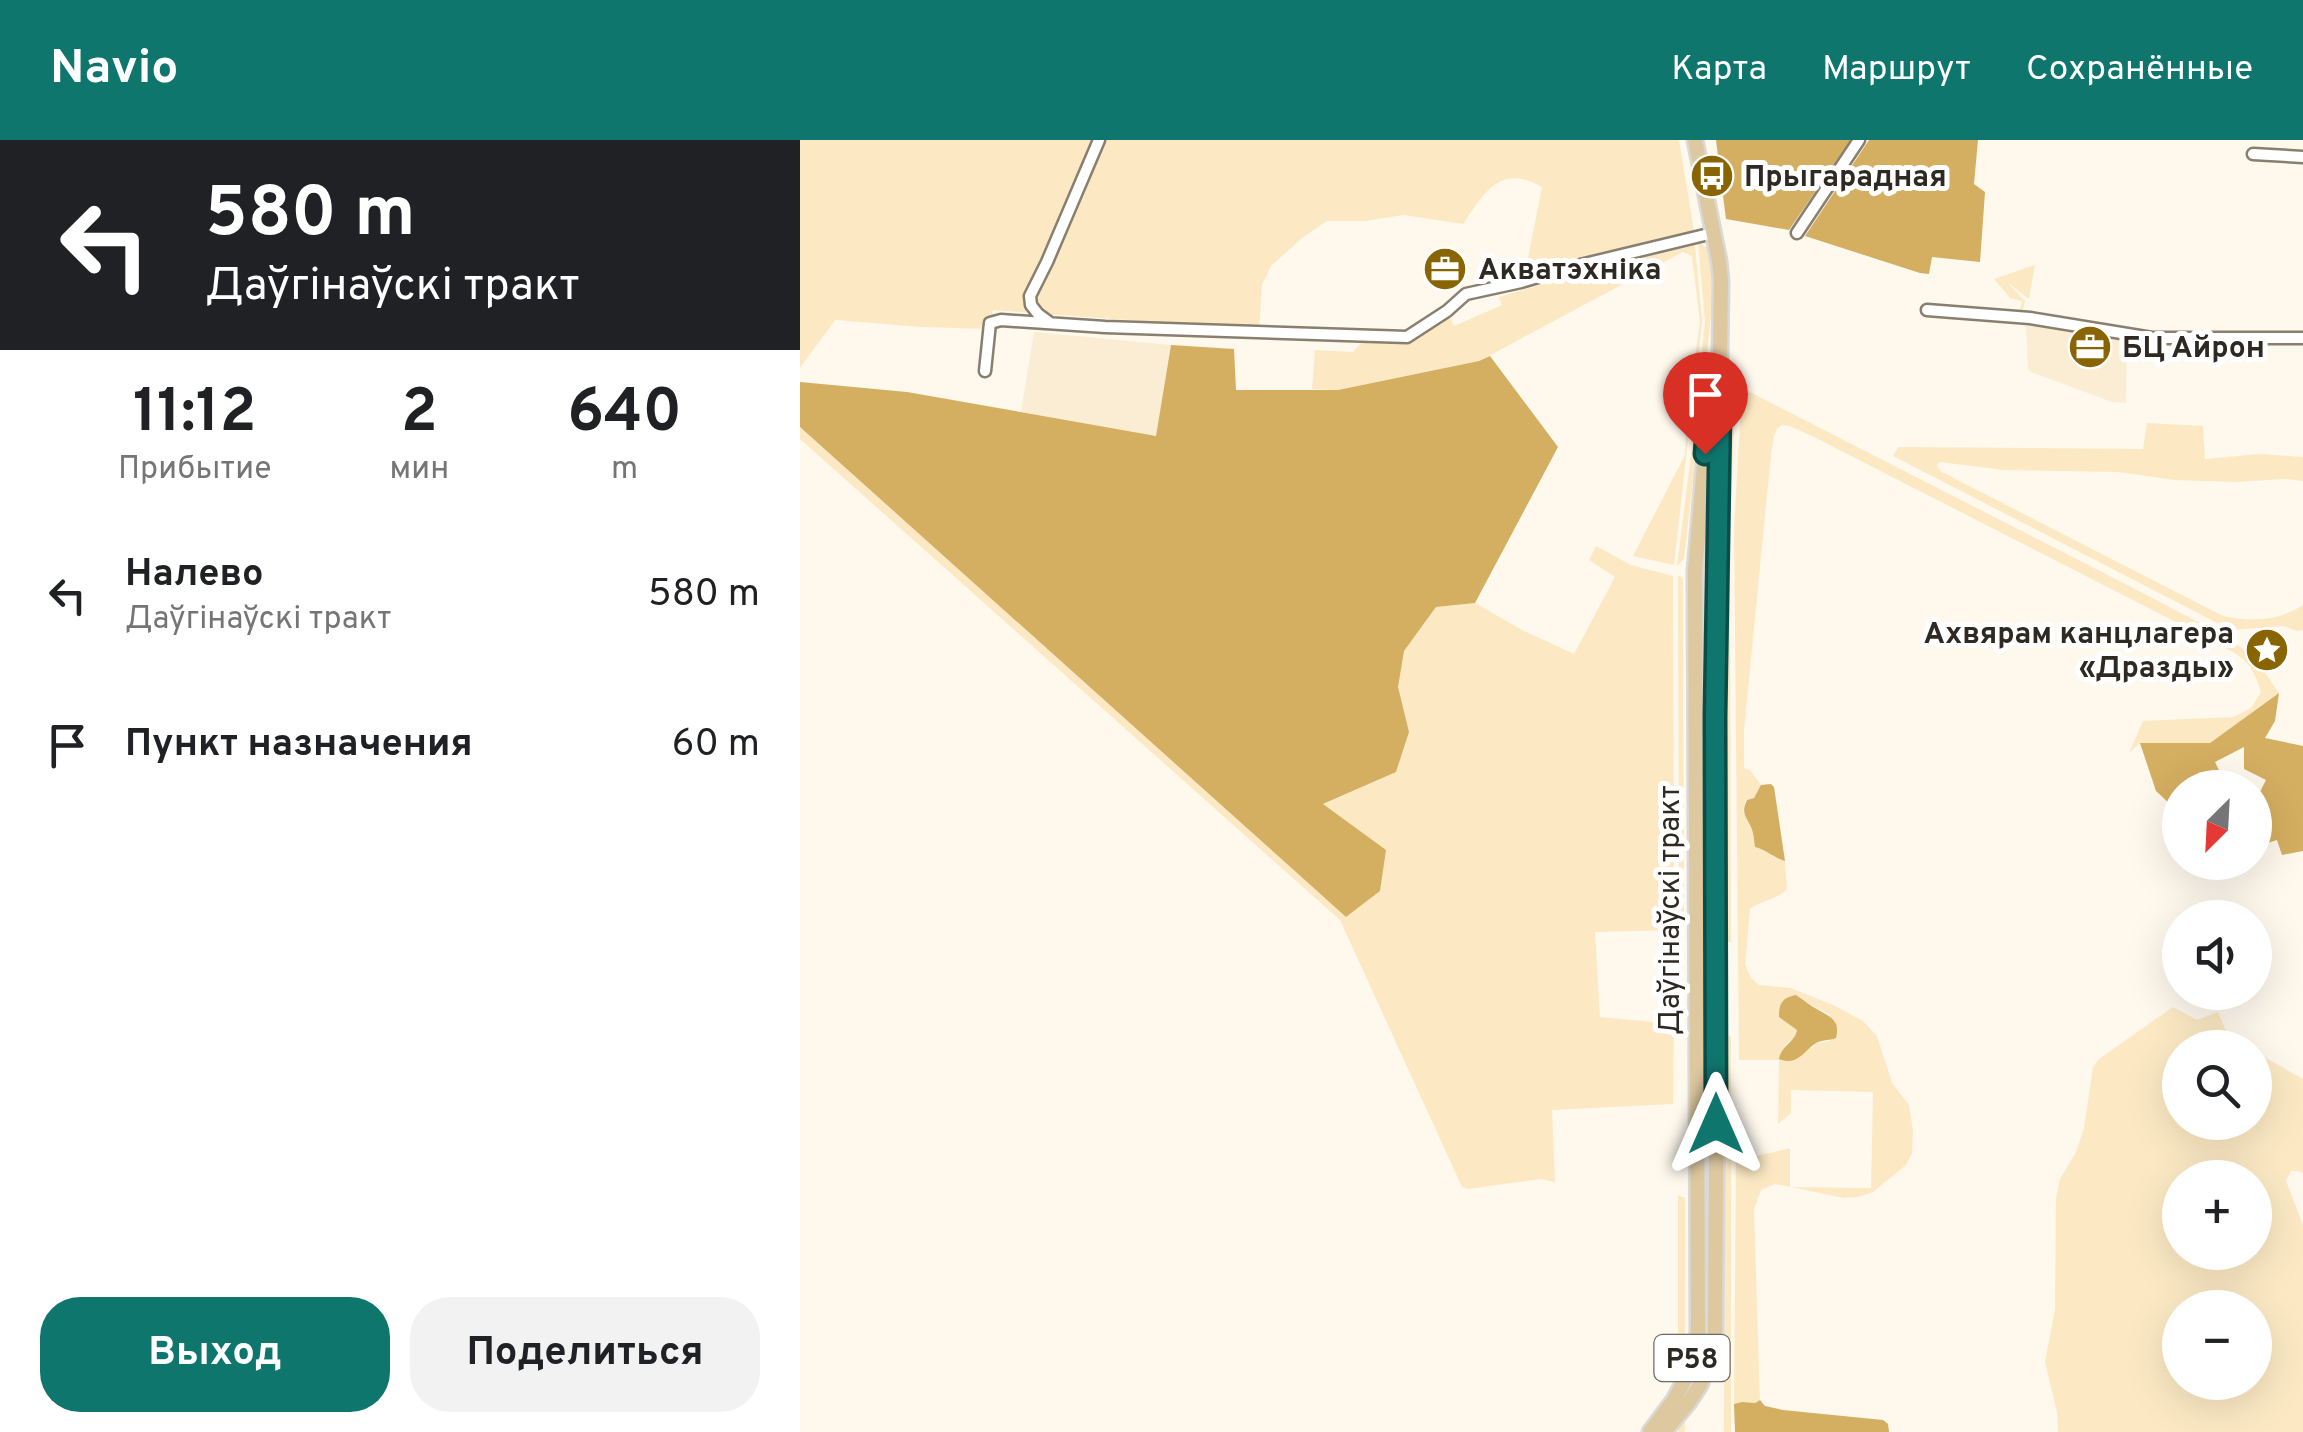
<!DOCTYPE html>
<html lang="ru">
<head>
<meta charset="utf-8">
<style>
  :root { --surface:#fff; --page:#f2f2f2; --text:#202124; --muted:#757577; --accent:#0f766e }
  body { margin:0; font-family:Overpass,sans-serif; background:var(--page); color:var(--text); height:100vh; display:flex; flex-direction:column; font-size:38px; white-space:nowrap }
  * { box-sizing:border-box; margin:0 }
  p { font-size:32px; color:var(--muted) }
  .icon { flex:none; width:55px; height:55px; fill:none; stroke:currentColor; stroke-width:2; stroke-linecap:round; stroke-linejoin:round }
  .map { position:relative; flex:1; overflow:hidden }
  .panel { display:flex; flex-direction:column; background:var(--surface); width:800px }
  .panel>* { flex:none }
  .hud { background:#202124; color:#fff; overflow:hidden }
  .needle { width:65px; rotate:204deg }
  .buttons { position:absolute; left:1362px; top:630px; display:grid; gap:20px }
  .buttons a { display:grid; place-items:center; width:110px; height:110px; border-radius:50%; background:var(--surface); box-shadow:0 10px 40px #0002; font-size:50px }
  .pin { position:absolute; display:grid; place-items:center; width:85px; height:85px; color:#fff; margin:-102px -42px; border-radius:50% 50% 50% 0; rotate:-45deg; box-shadow:0 0 10px #0007 }
  .pin .icon { rotate:45deg }
  .me { position:absolute; width:110px; margin:-55px; rotate:0deg; stroke-linejoin:round; filter:drop-shadow(0 0 8px #0008) }
  .turn { display:flex; align-items:center; gap:35px; height:210px; padding:0 40px; font-size:45px }
  .turn .icon { width:130px; height:130px; stroke-width:2.5 }
  .turn b { display:block; font-size:70px; line-height:85px }
  .eta { display:flex; justify-content:space-evenly; align-items:center; height:170px; text-align:center }
  .eta b { font-size:60px; font-weight:700; line-height:70px }
  .action { display:flex; gap:20px; margin-top:auto; padding:20px 40px }
  .action a { flex:1; height:115px; border-radius:40px; background:var(--accent); color:#fff; font-size:40px; font-weight:700; line-height:115px; text-align:center }
  .action a+a { background:var(--page); color:var(--text) }
  ul { padding:0; list-style:none }
  li { display:flex; align-items:center; gap:30px; height:150px; padding:0 40px }
  li div { flex:1 }
  li b { display:block; font-size:38px }
  li em { font-style:normal }
  header { display:flex; align-items:center; gap:60px; box-sizing:border-box; height:140px; padding:0 50px; background:var(--accent); color:#fff }
  header strong { font-size:48px }
  nav { display:flex; gap:55px; margin-inline-start:auto; font-size:35px }
  main { display:flex; flex:1; min-height:0 }
  .map>svg:first-child { display:block }
  .built { fill:#faedd4 }
  .green { fill:#fce9c4; fill-rule:evenodd }
  .forest { fill:#d4ae61 }
  .lines { fill:none; stroke-linecap:round; stroke-linejoin:round }
  .minor-casing { stroke:#887f6f; stroke-width:15 }
  .major-casing { stroke:#d9d9d7; stroke-width:19 }
  .minor { stroke:#fff; stroke-width:10 }
  .major { stroke:#ddc8a0; stroke-width:14 }
  .route-casing { stroke:#0a4d48; stroke-width:25 }
  .route { stroke:#0f766e; stroke-width:18 }
  .labels { text-anchor:middle; stroke-width:10; stroke-linejoin:round; paint-order:stroke }
  .shield { fill:#fff; stroke:#6d6a65; stroke-width:2.5 }
  .shield-label { font-size:28px; font-weight:bold; fill:#2e2a23 }
  .poi-label { font-size:30px; font-weight:bold; fill:#2e2a23; stroke:#fff; text-anchor:start }
  .street-label { font-size:30px; fill:#2e2a23; stroke:#fff }
</style>
</head>
<body>
<header>
<strong>Navio</strong>
<nav><a>Карта</a><a>Маршрут</a><a>Сохранённые</a></nav>
</header>
<main>
<section class="panel">
<div class="hud">
<div class="turn"><svg class="icon" aria-label="left" viewBox="0 0 24 24"><path d="M17 20v-9H6M10 6l-5 5 5 5"/></svg><div><b>580 m</b>Даўгінаўскі тракт</div></div>
</div>
<div class="eta">
<div><b>11:12</b><p>Прибытие</p></div>
<div><b>2</b><p>мин</p></div>
<div><b>640</b><p>m</p></div>
</div>
<ul>
<li><svg class="icon" aria-label="left" viewBox="0 0 24 24"><path d="M17 20v-9H6M10 6l-5 5 5 5"/></svg><div><b>Налево</b><p>Даўгінаўскі тракт</p></div><em>580 m</em></li>
<li><svg class="icon" aria-label="arrive" viewBox="0 0 24 24"><path d="M6 21V4h12l-3 4 3 4H6"/></svg><div><b>Пункт назначения</b></div><em>60 m</em></li>
</ul>
<div class="action"><a>Выход</a><a>Поделиться</a></div>
</section>
<div class="map">
<svg width="1503" height="1292" viewBox="0 0 1503 1292">
  <rect width="100%" height="100%" fill="#fef8ed"/>
  <path class="built" d="M1230,178L1327,195L1326,263L1312,262L1231,232L1228,229L1226,183Z
    M234,192L371,205L356,297L221,272Z"/>
  <path class="green" d="M0,0H879L894,91L724,138L742,47C699,23 685,53 663,84L603,75L566,81H527L502,98L471,126L462,145L459,190L193,170L189,189L122,187L35,180L0,228Z
    M898,103L909,108L914,144L903,259L897,263L905,181Z
    M895,105L902,181L893,263L889,264L900,182L892,116L883,112L679,221L538,250L512,249L515,210L553,212L569,194L607,197L647,171L654,186L702,165L699,157L771,136Z
    M1235,125L1229,159L1207,142L1225,161L1223,169L1220,170L1222,161L1210,158L1194,139Z
    M942,248L1339,451L1413,490L1412,494L1415,492C1444,504 1462,527 1479,553L1410,603H1340L1329,613L1343,581L1433,577L1451,568L1461,552C1452,520 1439,513 1409,501V499L1018,299L990,286L982,285L977,289L974,296L971,315L944,590V628L950,630L961,645L954,658L946,660C939,676 950,679 953,693C954,697 954,702 955,706C967,710 974,718 985,721L987,749C977,760 961,760 950,769L945,825L951,838L959,845L991,848L1035,866L1063,881L1077,896L1092,943L1109,965L1113,991L1112,1013L1106,1025L1073,1052L1058,1057L1044,1058L975,1044L961,1050L954,1069L960,1260L955,1263L942,1262L934,1264L936,1021L990,1008V1047L1071,1048L1073,952L991,950V973L978,984L979,920H939L934,389ZM997,855L1019,870L1030,874V901L1017,903L1012,908L984,906L997,895V889L988,882Z
    M936,249L930,383L931,802H926C926,619 920,436 933,254Z
    M915,272L907,438L910,884L904,885L902,444L904,394Z
    M887,274H891L874,425L833,416L885,315Z
    M896,275L900,277V281L884,419L877,426Z
    M1347,283L1403,286L1405,319L1459,314L1503,317V341L1485,339L1436,342L1375,340L1318,332L1203,330L1140,322L1137,325L1140,331L1423,476C1451,482 1479,481 1503,465V490L1497,491L1484,486L1431,490L1093,316L1098,307L1343,309Z
    M0,287L546,777L580,751L581,736L522,665L596,632L609,592L597,547L604,511L636,467L675,463L724,491L774,514L815,437L789,420L796,406L831,425L873,436L874,753L878,790L795,792L800,877L874,884L873,964L752,970L755,1042L741,1039L668,1049L662,1047L540,780L0,299Z
    M878,435L883,439L884,788L879,758Z
    M1373,867L1397,880L1418,872L1429,898L1446,907L1380,908V982H1455V912L1503,939V1033L1497,1031H1491L1486,1041L1503,1085V1292H1258L1257,1272L1245,1222L1255,1169L1256,1059L1260,1039L1276,1012L1284,988L1293,927L1299,919ZM1380,1038H1455V1112H1380ZM1380,1168H1455V1242H1380Z
    M925,896H931V1011L925,1012Z
    M901,897H908V1122L905,1128C905,1051 902,974 901,897Z
    M931,1016V1292H924L925,1017Z
    M878,1055L885,1058V1292H878Z"/>
  <path class="forest" d="M916,0H1051L989,90L926,79Z
    M1069,0H1178L1174,44L1185,52L1180,122L1132,117L1129,134L1120,133L1005,96Z
    M371,205L434,209L436,250H538L679,221L690,216L758,307L675,463L636,467L604,511L598,547L609,592L596,632L523,664L586,710L580,751L546,777L0,287V242L107,252L356,296Z
    M1479,553L1475,581L1465,598L1503,606V711L1482,715L1477,700L1455,707V662L1466,640L1444,629V607L1415,622L1427,647L1380,648V678L1370,664L1356,651L1340,603H1410Z
    M971,644L974,647L985,721C974,718 967,710 955,707C954,702 954,697 953,693C950,679 939,676 947,660L954,658L961,645Z
    M996,855C1004,860 1012,867 1020,871C1033,878 1040,882 1036,898C1031,900 1024,900 1018,902C1004,909 999,927 979,919C981,906 996,901 997,890L979,877C979,863 982,858 996,855Z
    M960,1260L965,1266L983,1270L1083,1280L1088,1284L1089,1292H935L934,1264L942,1262L955,1263Z"/>
  <g class="lines">
    <g class="minor-casing">
      <path id="minor" d="M1453,14L1503,17
        M997,93L1059,0
        M1127,170L1230,178L1352,198H1503
        M249,182L238,174L231,165L230,156L247,122L299,0
        M185,231L190,183L201,180L305,187L607,197L647,171L666,154L721,142L772,127L913,93"/>
    </g>
    <g class="major-casing">
      <path id="major" d="M850,1292L874,1260L888,1234L898,1193L895,431L909,268L915,247
        M864,1292L889,1262L900,1245L915,1202L917,888L915,576L921,141L919,121L895,0"/>
    </g>
    <use href="#minor" class="minor"/>
    <use href="#major" class="major"/>
  </g>
  <g class="lines">
    <g class="route-casing">
      <path id="route" d="M905,314L909,268L918,237L920,270L915,576L916,984"/>
    </g>
    <use href="#route" class="route"/>
  </g>
  <defs>
    <g id="bus-disc" transform="scale(2.25)"><circle r="9.5" fill="#896402" stroke="#fff"/><path d="M-5-6H5V4H4V6H2V4H-2V6H-4V4H-5ZM-3.5-4V0h7V-4ZM-3.5 1.2v1.5H-2V1.2ZM2 1.2v1.5H3.5V1.2Z" fill="#fff"/></g>
    <g id="office-disc" transform="scale(2.25)"><circle r="9.5" fill="#896402" stroke="#fff"/><path d="M-6-3h4V-5.5h4V-3h4V5H-6ZM-1-4.5V-3h2v-1.5ZM-6 0V1H6V0Z" fill="#fff"/></g>
    <g id="sight-disc" transform="scale(2.25)"><circle r="9.5" fill="#896402" stroke="#fff"/><path d="M0-6L1.8-2.2L6-1.7L2.9 1.2L3.7 5.4L0 3.3L-3.7 5.4L-2.9 1.2L-6-1.7L-1.8-2.2Z" fill="#fff"/></g>
  </defs>
  <g fill-rule="evenodd">
    <use href="#bus-disc" x="912" y="36"/>
    <use href="#office-disc" x="645" y="129"/>
    <use href="#office-disc" x="1290" y="207"/>
    <use href="#sight-disc" x="1467" y="510"/>
  </g>
  <g class="labels">
    <rect class="shield" x="854.5" y="1195" width="75" height="46" rx="8"/>
    <g class="shield-label">
      <text x="892" y="1228">Р58</text>
    </g>
    <g class="poi-label">
      <text x="944" y="46">Прыгарадная</text>
      <text x="678" y="139">Акватэхніка</text>
      <text x="1322" y="217">БЦ Айрон</text>
      <text x="1434" y="503" text-anchor="end">Ахвярам канцлагера<tspan x="1434" dy="34">«Дразды»</tspan></text>
    </g>
    <g class="street-label">
      <text transform="translate(869 770) rotate(-90)" y="10">Даўгінаўскі тракт</text>
    </g>
  </g>
</svg>
<div class="buttons">
<a><svg class="needle" viewBox="-14 -14 28 28"><path d="M0-13l5 13h-10z" fill="#e53935"/><path d="M0 13l5-13h-10z" fill="#757577"/></svg></a>
<a><svg class="icon" aria-label="sound" viewBox="0 0 24 24"><path d="M4 9h4l5-4v14l-5-4H4zM17 9q2 3 0 6"/></svg></a>
<a><svg class="icon" aria-label="search" viewBox="0 0 24 24"><circle cx="10" cy="10" r="6"/><path d="M15 15l6 6"/></svg></a>
<a>+</a>
<a>−</a>
</div>
<div class="pin" style="left:905px;top:314px;background:#d93025"><svg class="icon" aria-label="arrive" viewBox="0 0 24 24"><path d="M6 21V4h12l-3 4 3 4H6"/></svg></div>
<svg class="me" style="left:916px;top:984px" viewBox="-20 -20 40 40"><path d="M0-17L14 15 0 8-14 15z" fill="#0f766e" stroke="#fff" stroke-width="4"/></svg>
</div>
</main>
</body>
</html>
